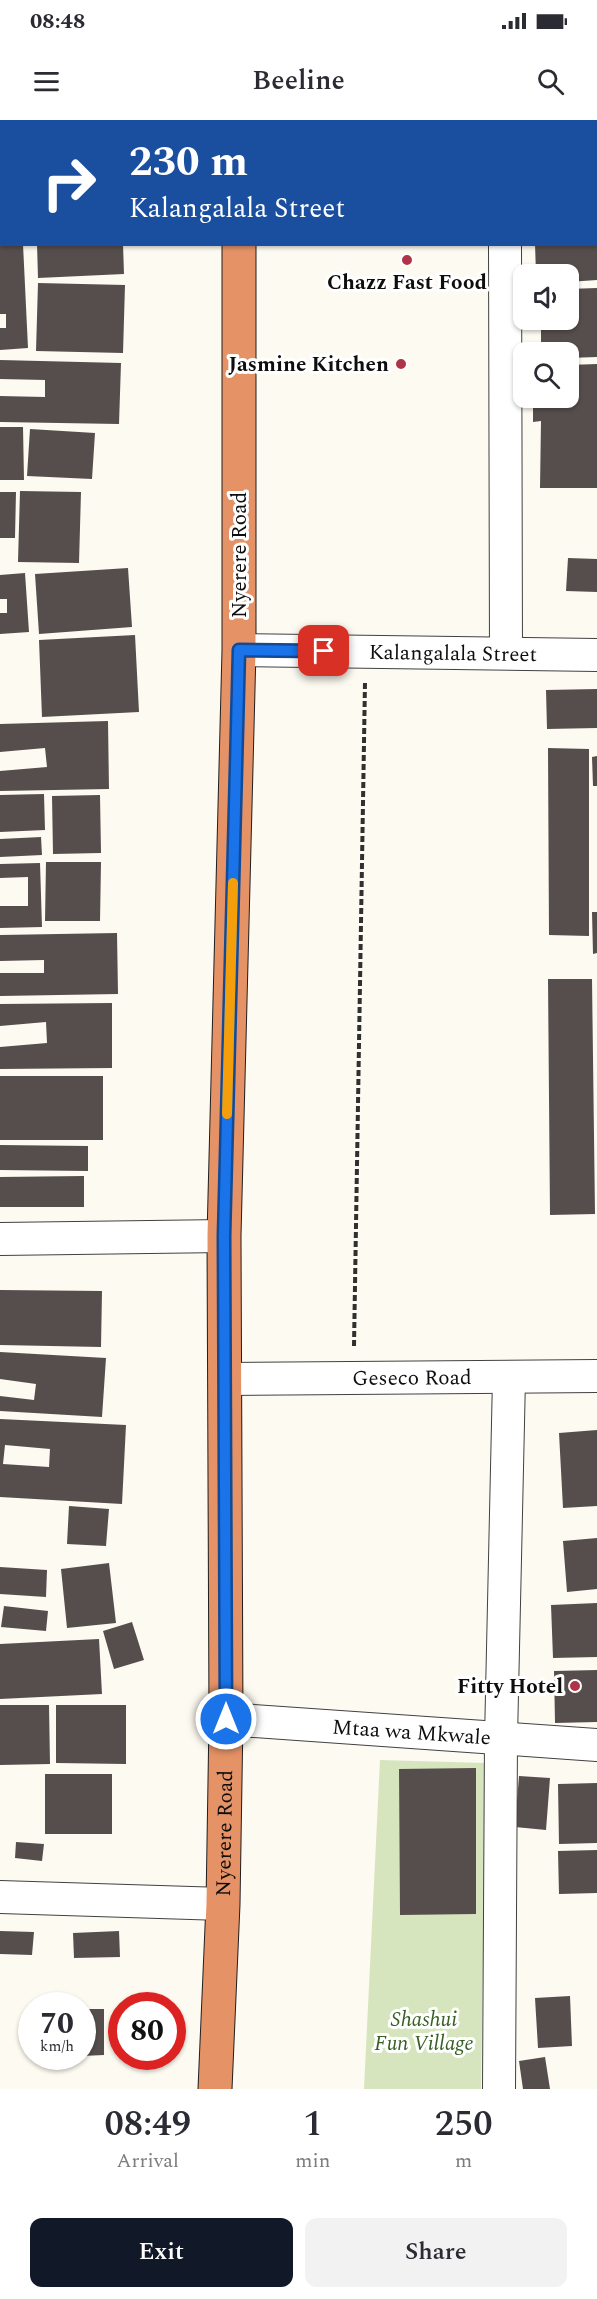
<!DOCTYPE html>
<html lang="en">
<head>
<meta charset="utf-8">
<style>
  :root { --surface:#fff; --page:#f2f2f3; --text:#2b2b33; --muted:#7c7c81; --accent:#111827 }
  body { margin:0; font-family:Spectral,serif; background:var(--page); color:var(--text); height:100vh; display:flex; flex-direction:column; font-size:22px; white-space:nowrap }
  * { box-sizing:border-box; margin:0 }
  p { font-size:20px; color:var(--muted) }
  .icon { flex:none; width:33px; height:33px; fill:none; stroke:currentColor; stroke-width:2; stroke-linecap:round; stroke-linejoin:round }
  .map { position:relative; height:1969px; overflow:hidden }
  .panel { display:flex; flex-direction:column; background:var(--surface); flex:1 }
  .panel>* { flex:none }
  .guide { position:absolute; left:0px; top:0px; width:597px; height:126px; box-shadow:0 2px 4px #0004; background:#1a4fa0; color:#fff; overflow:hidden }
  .buttons { position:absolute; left:513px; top:144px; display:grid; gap:12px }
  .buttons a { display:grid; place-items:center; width:66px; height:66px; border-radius:12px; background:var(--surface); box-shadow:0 2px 4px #0004; font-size:30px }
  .speed { position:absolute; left:18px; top:1872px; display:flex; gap:12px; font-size:30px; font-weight:700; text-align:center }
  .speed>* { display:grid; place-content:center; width:78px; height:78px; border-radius:50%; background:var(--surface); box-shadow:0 2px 4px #0004; line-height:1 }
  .speed small { font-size:15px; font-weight:400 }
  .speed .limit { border:9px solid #d22; background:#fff; color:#111 }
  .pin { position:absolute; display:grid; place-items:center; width:51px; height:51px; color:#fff; margin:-26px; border-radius:12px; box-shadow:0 3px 9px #0006 }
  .me { position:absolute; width:66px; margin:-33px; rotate:0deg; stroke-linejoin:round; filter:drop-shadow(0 0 4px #0008) }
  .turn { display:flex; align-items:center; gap:21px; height:126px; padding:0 30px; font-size:27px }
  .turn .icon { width:78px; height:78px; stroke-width:2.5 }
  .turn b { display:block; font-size:42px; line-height:51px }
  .eta { display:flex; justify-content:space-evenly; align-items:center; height:102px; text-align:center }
  .eta b { font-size:36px; font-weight:600; line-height:42px }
  .button { display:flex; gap:12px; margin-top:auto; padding:12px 30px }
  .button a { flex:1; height:69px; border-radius:12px; background:var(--accent); color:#fff; font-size:24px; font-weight:600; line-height:69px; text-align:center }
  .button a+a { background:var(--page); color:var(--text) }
  .status { display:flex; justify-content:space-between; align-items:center; height:42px; padding:0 30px; background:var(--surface); direction:ltr }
  .status svg { height:16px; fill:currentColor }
  header { display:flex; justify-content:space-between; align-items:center; height:78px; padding:0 30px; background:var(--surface); font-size:27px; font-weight:600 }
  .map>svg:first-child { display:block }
  .green { fill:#d6e5be }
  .building { fill:#564e4c; fill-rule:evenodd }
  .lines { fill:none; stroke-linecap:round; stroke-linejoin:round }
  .lane-casing { stroke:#414141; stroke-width:17 }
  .street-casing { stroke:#414141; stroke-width:34 }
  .highway-casing { stroke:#1f1f1f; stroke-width:35 }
  .path { stroke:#303030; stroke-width:4; stroke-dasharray:6 3; stroke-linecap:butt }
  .lane { stroke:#fff; stroke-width:15 }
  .street { stroke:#fff; stroke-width:32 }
  .highway { stroke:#e59267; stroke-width:33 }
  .route-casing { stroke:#114b97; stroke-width:15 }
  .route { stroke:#1a73e8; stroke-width:10 }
  .slow { stroke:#f59e0b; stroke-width:10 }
  .poi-dot { fill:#b03448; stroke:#fff; stroke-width:2 }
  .labels { text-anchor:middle; stroke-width:6; stroke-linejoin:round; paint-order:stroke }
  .poi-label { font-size:21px; font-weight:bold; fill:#0e0e0e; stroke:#fff; text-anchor:end }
  .street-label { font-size:21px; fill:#0e0e0e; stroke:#fff }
  .park-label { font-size:21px; font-style:italic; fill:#386025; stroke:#fff }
</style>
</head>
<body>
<div class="status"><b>08:48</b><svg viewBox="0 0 49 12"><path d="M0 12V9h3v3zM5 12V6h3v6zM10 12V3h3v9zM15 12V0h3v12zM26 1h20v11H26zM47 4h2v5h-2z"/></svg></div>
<header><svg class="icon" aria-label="menu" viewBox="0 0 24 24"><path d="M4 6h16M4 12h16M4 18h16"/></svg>Beeline<svg class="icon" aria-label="search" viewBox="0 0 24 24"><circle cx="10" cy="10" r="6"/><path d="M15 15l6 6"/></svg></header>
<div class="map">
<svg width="597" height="1969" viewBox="0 0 597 1969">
  <rect width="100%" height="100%" fill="#fdfaf1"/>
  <path class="green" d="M380,1640L486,1643L481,1969H364Z"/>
  <path class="building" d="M0,124H23L28,228L0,230V208H6V194H0Z
    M37,124H123L124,154L38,158Z
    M535,124H597V160L568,162V154H536Z
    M38,163L125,165L123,233L36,231Z
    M597,168V237L568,238V232H541V200H568V169Z
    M0,240L121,243L119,304L0,302V276L45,277V260L0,259Z
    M597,244V368H540L541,301L533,302V278H568V245Z
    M0,307H23L24,360H0Z
    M30,309L95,313L92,359L27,356Z
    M20,371L81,372L79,443L18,442Z
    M0,372H16L15,418H0Z
    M568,438L597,439V472L566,471Z
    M128,448L132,507L39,514L35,454Z
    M25,453L29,512L0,514V493H7V479H0V455Z
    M135,515L139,592L42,597L39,520Z
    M597,569V608L547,609L546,570Z
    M108,601L109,669L0,671V651L47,647L45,628L0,632V604Z
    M548,628L589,629V816L549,815Z
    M597,636V666H593L592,637Z
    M44,674L45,710L0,712V675Z
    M100,675L101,733L53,734L52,676Z
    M41,717L42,735L0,737V719Z
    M46,742H101L100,801H45Z
    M40,743L42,807L0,808V786H28V757L0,758V744Z
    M592,792H597V833L593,834Z
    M117,813L118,874L0,876V853H44V840L0,841V815Z
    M548,859H592L595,1094L550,1095Z
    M112,883V948L0,949V927L47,923L46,902L0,906V884Z
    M0,956H103V1020H0Z
    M0,1025L88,1026V1051L0,1050Z
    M84,1056V1087H0V1057Z
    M0,1170L102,1171L101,1227L0,1225Z
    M0,1232L106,1238L102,1297L0,1291V1276L34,1280L36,1264L0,1259Z
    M0,1299L126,1305L122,1384L0,1377ZM5,1325L50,1329L49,1347L3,1344Z
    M597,1310V1386L563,1388L559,1313Z
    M69,1386L109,1389L106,1426L67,1424Z
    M597,1418V1469L567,1472L563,1421Z
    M109,1443L116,1503L67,1508L61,1449Z
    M0,1447L47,1450L46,1477L0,1474Z
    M597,1483V1537L553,1538L551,1485Z
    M4,1486L48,1491L46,1511L1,1507Z
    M132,1502L144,1540L114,1549L103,1511Z
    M99,1519L102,1574L0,1579V1524Z
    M597,1550V1602L555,1603L554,1551Z
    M0,1585H49L50,1644L0,1645Z
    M56,1585H126V1644L56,1643Z
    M476,1648V1794L400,1795L399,1649Z
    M45,1654H112V1714H45Z
    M519,1656L550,1658L546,1710L515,1707Z
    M597,1663V1723L559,1724L558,1664Z
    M16,1722L44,1724L42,1741L15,1738Z
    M597,1730V1773L559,1774L558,1731Z
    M0,1811L34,1812L32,1835L0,1834Z
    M119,1811L120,1837L74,1838L73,1813Z
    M570,1876L572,1926L538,1928L535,1878Z
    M82,1889H104V1935L82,1936Z
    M545,1937L550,1969H523L519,1941Z"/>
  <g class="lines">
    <g class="lane-casing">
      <path id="lane" d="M141,0V2"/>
    </g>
    <g class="street-casing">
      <g id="street">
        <path d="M500,0L501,2"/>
        <path d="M0,79H2"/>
        <path d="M505,124L506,533"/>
        <path id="s1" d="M239,530L597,535"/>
        <path d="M0,1119L224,1116"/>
        <path id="s2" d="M226,1259L597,1256"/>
        <path id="s3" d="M226,1599L597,1625"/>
        <path d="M0,1777L223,1784"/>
        <path d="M499,1969L501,1619L509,1258"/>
      </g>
    </g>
    <g class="highway-casing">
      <g id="highway">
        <path d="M240,2V0"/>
        <path id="s4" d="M215,1969L223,1784L226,1599L224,1116L239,530V124"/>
      </g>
    </g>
    <path class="path" d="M354,1226L365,562"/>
    <use href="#lane" class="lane"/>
    <use href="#street" class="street"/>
    <use href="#highway" class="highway"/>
  </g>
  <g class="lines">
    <g class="route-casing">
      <path id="route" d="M226,1599L224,1116L239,530L324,531"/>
    </g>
    <use href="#route" class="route"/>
    <path class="slow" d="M227,994L233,763"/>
  </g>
  <g class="poi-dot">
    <circle cx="407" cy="140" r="6"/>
    <circle cx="401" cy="244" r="6"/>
    <circle cx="575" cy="1566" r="6"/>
  </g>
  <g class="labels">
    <g class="poi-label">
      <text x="407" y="169" text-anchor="middle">Chazz Fast Food</text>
      <text x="389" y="251">Jasmine Kitchen</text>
      <text x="563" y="1573">Fitty Hotel</text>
    </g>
    <g class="street-label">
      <text transform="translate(239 435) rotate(-90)" y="7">Nyerere Road</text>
      <text dy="7" stroke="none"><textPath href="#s1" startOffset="214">Kalangalala Street</textPath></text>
      <text dy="7" stroke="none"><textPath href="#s2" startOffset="186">Geseco Road</textPath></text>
      <text dy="7" stroke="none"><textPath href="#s3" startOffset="186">Mtaa wa Mkwale</textPath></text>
      <text dy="7" stroke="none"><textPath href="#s4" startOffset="256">Nyerere Road</textPath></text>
    </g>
    <g class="park-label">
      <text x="424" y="1906">Shashui<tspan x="424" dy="24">Fun Village</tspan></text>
    </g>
  </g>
</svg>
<div class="buttons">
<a><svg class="icon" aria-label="sound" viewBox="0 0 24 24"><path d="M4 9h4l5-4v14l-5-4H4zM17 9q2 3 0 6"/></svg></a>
<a><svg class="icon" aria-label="search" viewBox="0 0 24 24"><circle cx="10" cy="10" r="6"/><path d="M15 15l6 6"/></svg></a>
</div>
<div class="speed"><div>70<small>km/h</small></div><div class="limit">80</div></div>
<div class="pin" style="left:324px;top:531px;background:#d93025"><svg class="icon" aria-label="arrive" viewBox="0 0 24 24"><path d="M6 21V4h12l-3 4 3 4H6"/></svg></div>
<svg class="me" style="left:226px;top:1599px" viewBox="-20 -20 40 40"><circle r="17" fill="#1a73e8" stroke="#fff" stroke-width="3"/><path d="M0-11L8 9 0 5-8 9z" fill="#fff"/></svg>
<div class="guide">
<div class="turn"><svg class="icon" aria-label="right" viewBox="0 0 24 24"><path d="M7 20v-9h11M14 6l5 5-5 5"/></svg><div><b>230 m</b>Kalangalala Street</div></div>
</div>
</div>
<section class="panel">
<div class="eta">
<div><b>08:49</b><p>Arrival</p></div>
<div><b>1</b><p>min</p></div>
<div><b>250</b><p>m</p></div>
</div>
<div class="button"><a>Exit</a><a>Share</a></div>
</section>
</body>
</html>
